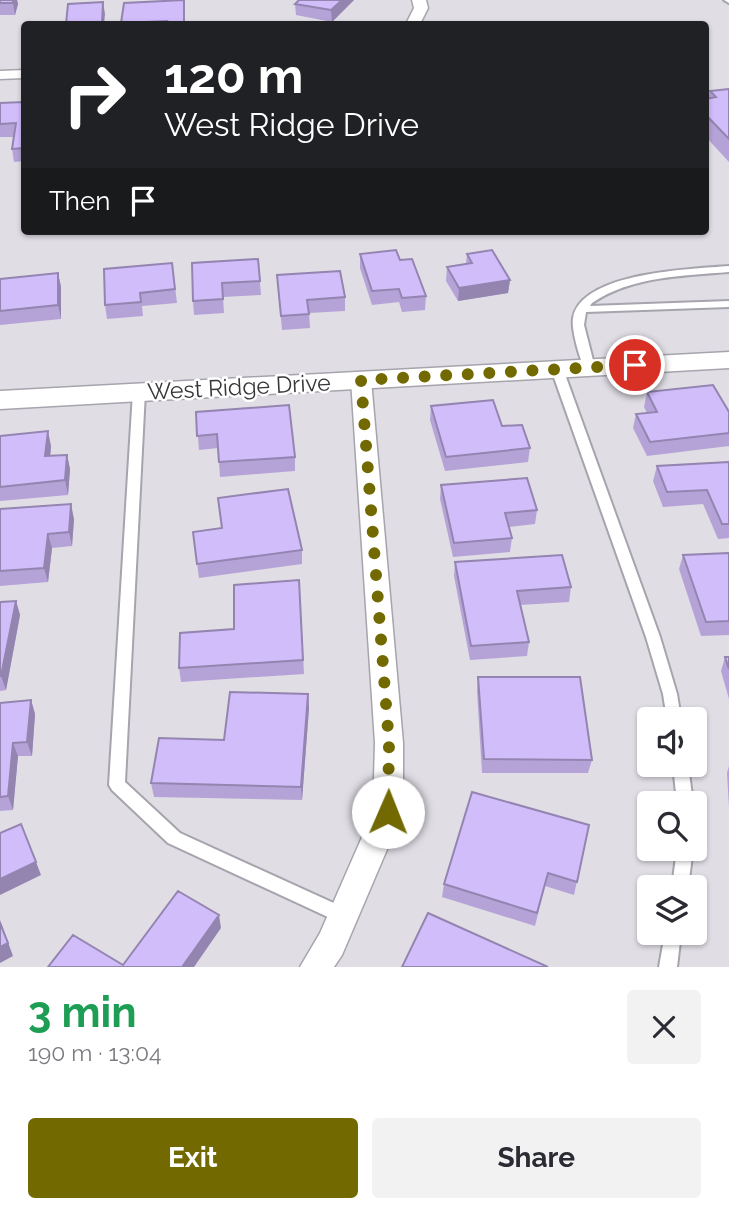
<!DOCTYPE html>
<html lang="en">
<head>
<meta charset="utf-8">
<style>
  :root { --surface:#fff; --page:#f2f2f3; --text:#2b2b33; --muted:#7c7c81; --accent:#726900 }
  body { margin:0; font-family:Raleway,sans-serif; background:var(--page); color:var(--text); height:100vh; display:flex; flex-direction:column; font-size:26px; white-space:nowrap }
  * { box-sizing:border-box; margin:0 }
  p { font-size:23px; color:var(--muted) }
  .icon { flex:none; width:38px; height:38px; fill:none; stroke:currentColor; stroke-width:2; stroke-linecap:round; stroke-linejoin:round }
  .map { position:relative; height:967px; overflow:hidden }
  .drawer { display:flex; flex-direction:column; background:var(--surface); flex:1 }
  .drawer>* { flex:none }
  .hud { position:absolute; left:21px; top:21px; width:688px; height:214px; border-radius:7px; box-shadow:0 2px 5px #0004; background:#202124; color:#fff; overflow:hidden }
  .tools { position:absolute; left:637px; top:707px; display:grid; gap:14px }
  .tools a { display:grid; place-items:center; width:70px; height:70px; border-radius:7px; background:var(--surface); box-shadow:0 2px 5px #0004; font-size:35px }
  .pin { position:absolute; display:grid; place-items:center; width:60px; height:60px; color:#fff; margin:-30px; border:4px solid #fff; border-radius:50%; box-shadow:0 2px 7px #0007 }
  .me { position:absolute; width:77px; margin:-38px; rotate:1deg; stroke-linejoin:round; filter:drop-shadow(0 0 5px #0008) }
  .turn { display:flex; align-items:center; gap:24px; height:147px; padding:0 28px; font-size:32px }
  .turn .icon { width:91px; height:91px; stroke-width:2.5 }
  .turn b { display:block; font-size:49px; line-height:60px }
  .then { display:flex; align-items:center; height:66px; padding:0 28px; background:#0003; gap:14px; font-size:26px }
  .round { display:grid; place-items:center; flex:none; width:74px; height:74px; border-radius:7px; background:var(--page) }
  .summary { display:flex; align-items:center; justify-content:space-between; height:119px; padding:0 28px }
  h1 { font-size:42px; font-weight:700; line-height:52px; color:#1e9e55 }
  .action { display:flex; gap:14px; margin-top:auto; padding:14px 28px }
  .action a { flex:1; height:80px; border-radius:7px; background:var(--accent); color:#fff; font-size:28px; font-weight:700; line-height:80px; text-align:center }
  .action a+a { background:var(--page); color:var(--text) }
  .map>svg:first-child { display:block }
  .lines { fill:none; stroke-linecap:round; stroke-linejoin:round }
  .service-casing { stroke:#a6a4ac; stroke-width:4 }
  .minor-casing { stroke:#a6a4ac; stroke-width:3 }
  .tertiary-casing { stroke:#a6a4ac; stroke-width:3 }
  .service { fill:#fff; fill-rule:evenodd }
  .minor { fill:#fff; fill-rule:evenodd }
  .tertiary { fill:#fff; fill-rule:evenodd }
  .wall { fill:#b5a3d8 }
  .shaded-wall { fill:#9384b0 }
  .building { fill:#d2bdfb; stroke:#9384b0; stroke-width:2 }
  .route { stroke:#726900; stroke-width:12; stroke-dasharray:0 21.6 }
  .labels { text-anchor:middle; stroke-width:5; stroke-linejoin:round; paint-order:stroke }
  .street-label { font-size:23px; fill:#37373a; stroke:#fff }
</style>
</head>
<body>
<div class="map">
<svg width="729" height="967" viewBox="0 0 729 967">
  <rect width="100%" height="100%" fill="#e0dde5"/>
  <g class="lines">
    <g class="service-casing">
      <path id="service" d="M724,0H729V3Z
        M729,266V272C682,276 632,276 592,303L590,306L729,301V307L586,312L584,325L595,368L589,371L585,370C580,359 571,330 573,318C581,272 692,269 729,266Z
        M557,366L563,369L660,637L677,694L681,719H667L663,694L646,637L551,369Z
        M139,388L145,392L125,782L180,833L349,910L351,916L349,922L343,924L168,843L112,790L109,785L133,392Z
        M673,765H688L693,803H677Z
        M677,849H693L688,887H672Z
        M665,933H681L677,967H659Z"/>
    </g>
    <g class="minor-casing">
      <path id="minor" d="M412,0H426L428,8L420,24H406L414,8Z
        M24,70V78L0,79V71Z
        M361,373L368,375L371,380L403,743V812L342,955L334,967H300L320,933L373,812L375,743L351,380L354,375Z"/>
    </g>
    <g class="tertiary-casing">
      <path id="tertiary" d="M729,352V368L0,409V391Z"/>
    </g>
    <use href="#service" class="service"/>
    <use href="#minor" class="minor"/>
    <use href="#tertiary" class="tertiary"/>
  </g>
  <path class="wall" d="M0,0H17L18,4L15,15H0Z
    M184,0L185,24H121L124,3Z
    M299,0H354L332,22L296,15L295,4Z
    M729,89V162L705,136V99L708,98L710,91Z
    M24,102V161L14,162L12,149L14,137H0V103Z
    M360,254L400,260L426,296L425,310L402,312L399,302L372,305L360,268Z
    M467,254L510,280L508,293L458,301L446,281L447,267L466,264Z
    M258,259L261,295L223,297L224,313L194,315L193,301Z
    M172,263L177,303L142,306L143,316L107,319L105,305Z
    M58,273L61,287V319L0,325V279Z
    M277,275L345,297V311L309,313L310,328L282,330Z
    M647,392L729,412V446L647,456L633,428L636,414L647,413L644,407Z
    M431,406L502,426L530,448L528,462L445,471L430,420Z
    M196,412L295,457V471L220,477L218,448L199,450Z
    M0,436L51,446L50,456L67,455L70,469L68,495L0,501Z
    M729,462V538L718,539L703,504L663,507L653,481L657,466Z
    M441,485L537,510L535,524L509,527L512,538L510,552L453,557L440,499Z
    M0,509L74,519L72,546L52,548L48,582L0,586Z
    M193,532L302,550V564L199,578Z
    M729,553V635L701,636L679,569L683,555Z
    M455,562L571,587L569,602L520,605L529,642L527,656L470,660L454,576Z
    M299,580L304,674L181,682L179,668L234,629Z
    M16,601L20,615L6,690L0,691V602Z
    M725,657H729V699L721,671Z
    M478,677L592,760L588,773H482L477,691Z
    M308,694L309,708L302,800L154,797L151,783L224,740Z
    M31,700L35,714L32,756H18L13,810L0,811V703Z
    M729,766V807L727,773Z
    M589,825L574,895L545,886L535,926L442,897L444,884Z"/>
  <path class="shaded-wall" d="M13,0H17L18,4L15,15L13,3Z
    M342,0H354L332,22L331,10Z
    M103,2L105,14L104,24H102Z
    M58,273L61,287V319L58,305Z
    M510,280L508,293L458,301L459,288Z
    M48,431L51,446L49,471L45,456Z
    M67,455L70,469L68,495L65,480Z
    M71,504L74,519L72,546L69,532Z
    M48,534L52,548L48,582L44,568Z
    M16,601L20,615L6,690L1,676Z
    M308,694L309,708L302,800L301,787Z
    M31,700L35,714L32,756L27,742Z
    M13,743L18,756L13,810L8,796Z
    M36,862L41,875L0,895V879Z
    M219,915L221,928L194,967H182Z
    M0,920L13,956L0,963Z"/>
  <path class="building" d="M0,0H13V3H0Z
    M184,0V24H166L167,21L121,23L124,3Z
    M299,0H342L331,10L295,4Z
    M103,2L102,24H66L68,4Z
    M729,89V139L705,114V99L716,97L710,91Z
    M24,102V148L12,149L16,123L0,124V103Z
    M396,250L400,260L412,259L426,296L402,298L399,289L372,291L360,254Z
    M492,250L510,280L459,288L447,267L472,263L467,254Z
    M258,259L260,281L222,283L223,299L193,301L192,263Z
    M172,263L175,289L140,293L141,302L105,305L104,269Z
    M340,271L345,297L307,300L309,314L281,316L277,275Z
    M58,273V305L0,311V279Z
    M713,385L729,412V433L650,442L636,414L657,412L647,392Z
    M493,400L502,426L522,425L530,448L446,457L431,406Z
    M289,405L295,457L219,462L217,434L197,436L196,412Z
    M48,431L45,456L67,455L65,480L0,487V436Z
    M729,462V524H722L707,490L667,492L657,466Z
    M527,478L537,510L505,513L512,538L454,543L441,485Z
    M288,489L302,550L197,564L193,532L222,528L218,498Z
    M71,504L69,532L48,534L44,568L0,571V509Z
    M729,553V621L706,622L683,555Z
    M562,555L571,587L517,591L529,642L471,646L455,562Z
    M299,580L303,660L179,668L180,633L234,629V585Z
    M16,601L1,676H0V602Z
    M725,657H729V669Z
    M478,677H580L592,760L484,759Z
    M230,692L308,694L301,787L151,783L159,738L224,740Z
    M31,700L27,742L13,743L8,796L0,797V703Z
    M472,792L589,825L577,882L548,873L537,913L444,884Z
    M21,824L36,862L0,879V833Z
    M178,891L219,915L182,967H48L73,935L123,965Z
    M428,913L548,967H402Z
    M0,923L8,943L0,947Z"/>
  <g class="lines">
    <path class="route" d="M388,812L389,743L361,380L635,365"/>
  </g>
  <g class="labels">
    <g class="street-label">
      <text transform="translate(239 387) rotate(-3)" y="8">West Ridge Drive</text>
    </g>
  </g>
</svg>
<div class="tools">
<a><svg class="icon" aria-label="sound" viewBox="0 0 24 24"><path d="M4 9h4l5-4v14l-5-4H4zM17 9q2 3 0 6"/></svg></a>
<a><svg class="icon" aria-label="search" viewBox="0 0 24 24"><circle cx="10" cy="10" r="6"/><path d="M15 15l6 6"/></svg></a>
<a><svg class="icon" aria-label="layers" viewBox="0 0 24 24"><path d="M12 4l9 5-9 5-9-5zM3 14l9 5 9-5"/></svg></a>
</div>
<div class="pin" style="left:635px;top:365px;background:#d93025"><svg class="icon" aria-label="arrive" viewBox="0 0 24 24"><path d="M6 21V4h12l-3 4 3 4H6"/></svg></div>
<svg class="me" style="left:388px;top:812px" viewBox="-20 -20 40 40"><circle r="19" fill="#fff"/><path d="M0-13L10 11 0 6-10 11z" fill="#726900"/></svg>
<div class="hud">
<div class="turn"><svg class="icon" aria-label="right" viewBox="0 0 24 24"><path d="M7 20v-9h11M14 6l5 5-5 5"/></svg><div><b>120 m</b>West Ridge Drive</div></div>
<div class="then">Then<svg class="icon" aria-label="arrive" viewBox="0 0 24 24"><path d="M6 21V4h12l-3 4 3 4H6"/></svg></div>
</div>
</div>
<section class="drawer">
<div class="summary"><div><h1>3 min</h1><p>190 m · 13:04</p></div><a class="round"><svg class="icon" aria-label="close" viewBox="0 0 24 24"><path d="M6 6l12 12M18 6L6 18"/></svg></a></div>
<div class="action"><a>Exit</a><a>Share</a></div>
</section>
</body>
</html>
